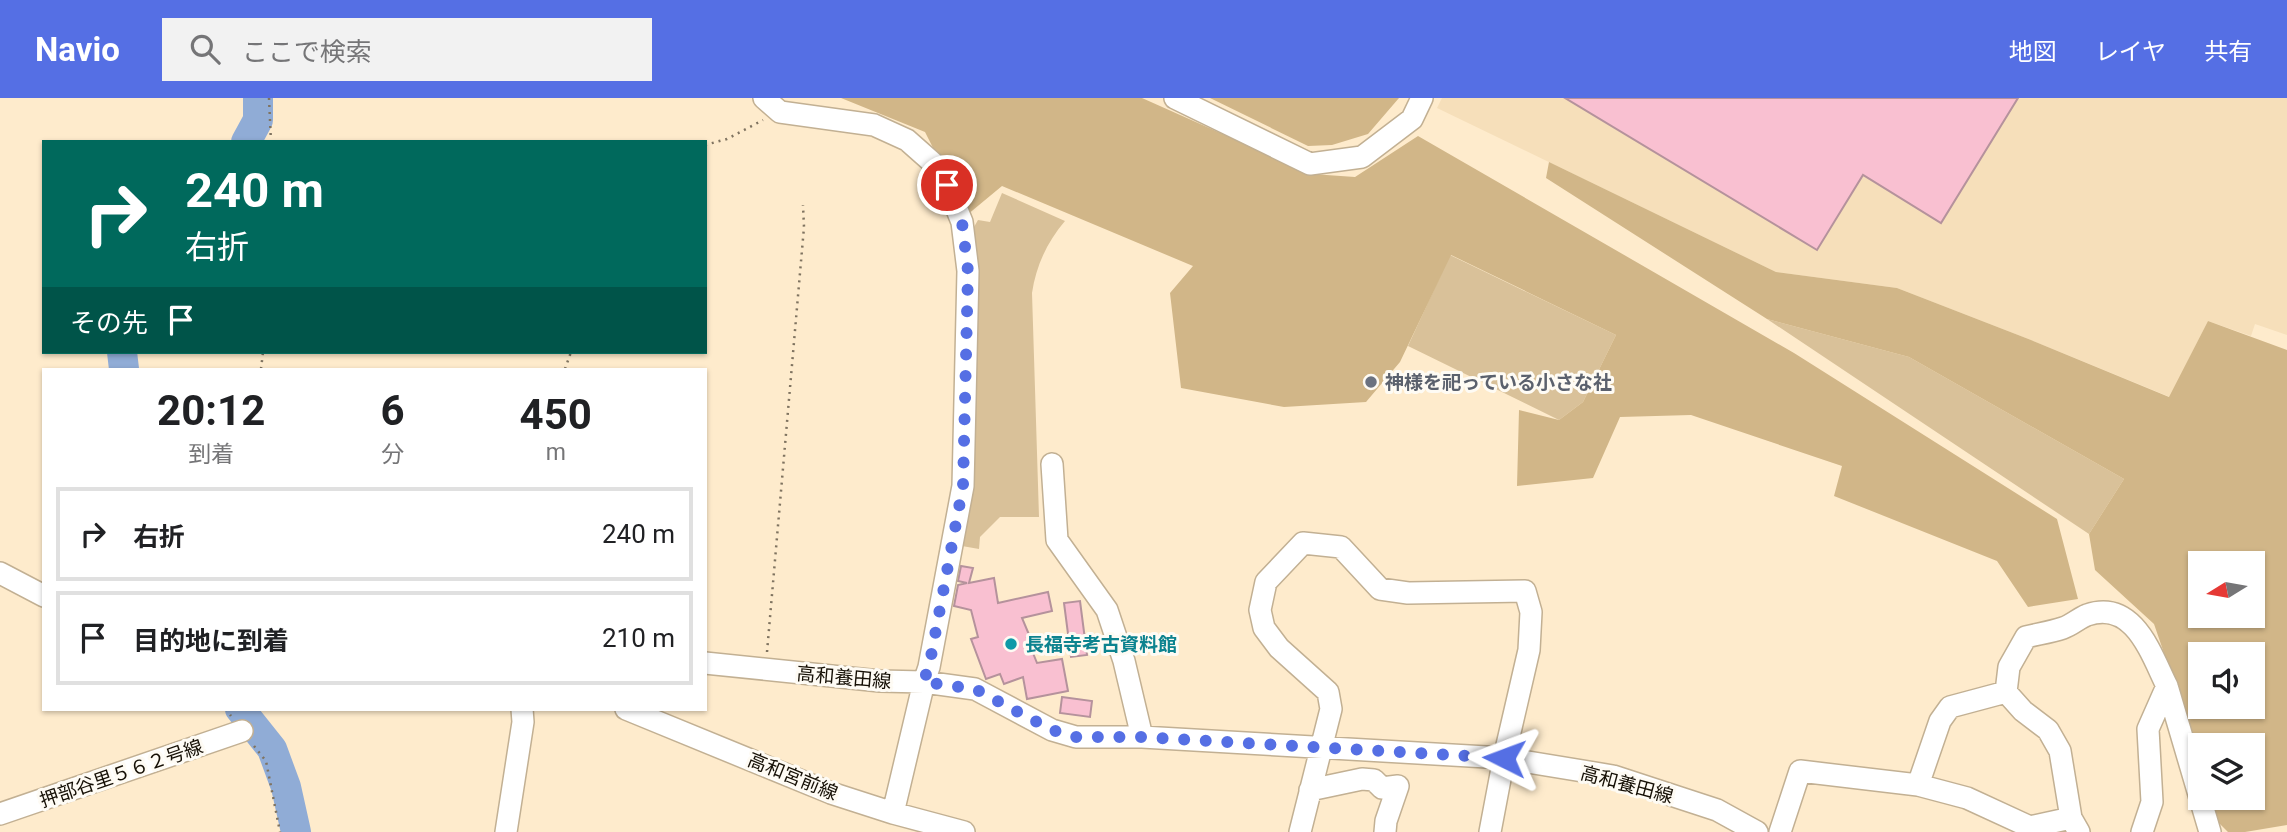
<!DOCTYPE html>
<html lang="ja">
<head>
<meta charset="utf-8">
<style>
  :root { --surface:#fff; --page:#f2f2f2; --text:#202124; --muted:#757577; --line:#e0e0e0; --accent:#556fe4 }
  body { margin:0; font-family:Roboto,"Noto Sans JP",sans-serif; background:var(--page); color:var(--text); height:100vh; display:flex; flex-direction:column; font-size:26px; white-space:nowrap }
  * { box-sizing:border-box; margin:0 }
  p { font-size:23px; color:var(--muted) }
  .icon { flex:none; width:38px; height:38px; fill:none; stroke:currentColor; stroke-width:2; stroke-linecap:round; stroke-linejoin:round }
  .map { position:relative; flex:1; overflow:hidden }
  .side { position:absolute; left:42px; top:270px; width:665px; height:343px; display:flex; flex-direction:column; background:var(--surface); border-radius:0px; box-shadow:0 2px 5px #0004 }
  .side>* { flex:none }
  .hud { position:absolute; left:42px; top:42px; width:665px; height:214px; border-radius:0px; box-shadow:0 2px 5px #0004; background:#00695c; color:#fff; overflow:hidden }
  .needle { width:46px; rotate:259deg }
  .fabs { position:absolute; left:2188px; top:453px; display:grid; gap:14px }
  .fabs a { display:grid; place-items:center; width:77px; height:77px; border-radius:0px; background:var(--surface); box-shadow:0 2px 5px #0004; font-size:35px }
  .pin { position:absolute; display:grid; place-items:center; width:60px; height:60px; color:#fff; margin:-30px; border:4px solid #fff; border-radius:50%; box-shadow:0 2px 7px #0007 }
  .me { position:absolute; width:77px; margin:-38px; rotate:273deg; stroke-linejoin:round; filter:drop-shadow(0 0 5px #0008) }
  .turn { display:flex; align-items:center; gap:24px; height:147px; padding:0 28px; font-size:32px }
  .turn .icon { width:91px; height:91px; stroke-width:2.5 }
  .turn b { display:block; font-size:49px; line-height:60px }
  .then { display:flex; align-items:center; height:66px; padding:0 28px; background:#0003; gap:14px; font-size:26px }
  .eta { display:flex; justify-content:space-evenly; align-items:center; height:119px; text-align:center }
  .eta b { font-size:42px; font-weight:700; line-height:49px }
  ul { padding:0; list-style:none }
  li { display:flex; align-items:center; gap:21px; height:94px; margin:0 14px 10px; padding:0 14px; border:4px solid var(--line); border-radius:0px }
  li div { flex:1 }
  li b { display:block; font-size:26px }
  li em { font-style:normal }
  header { display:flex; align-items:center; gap:42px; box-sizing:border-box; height:98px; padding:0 35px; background:var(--accent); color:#fff }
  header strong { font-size:33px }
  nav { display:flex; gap:38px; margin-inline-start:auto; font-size:24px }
  .search { width:490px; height:63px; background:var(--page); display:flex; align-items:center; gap:18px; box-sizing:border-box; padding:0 24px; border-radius:0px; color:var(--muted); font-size:26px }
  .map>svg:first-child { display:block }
  .built { fill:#f6dfba }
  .green { fill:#d9c199 }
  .forest { fill:#d1b688; fill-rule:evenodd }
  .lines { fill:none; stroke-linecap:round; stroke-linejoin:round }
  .river { stroke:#90acd6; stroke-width:30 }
  .building { fill:#f9c0d1; stroke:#b5929c; stroke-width:2 }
  .minor-casing { stroke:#c2b093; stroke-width:24 }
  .path { stroke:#7f7360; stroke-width:2.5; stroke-dasharray:2 5; stroke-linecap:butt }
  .minor { stroke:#fff; stroke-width:21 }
  .route { stroke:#556fe4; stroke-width:12; stroke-dasharray:0 21.6 }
  .worship-dot { fill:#6b7280; stroke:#fefbf4; stroke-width:2.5 }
  .culture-dot { fill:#0f9aa8; stroke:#fefbf4; stroke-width:2.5 }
  .labels { text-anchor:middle; stroke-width:6; stroke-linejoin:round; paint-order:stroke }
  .worship-label { font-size:19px; font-weight:bold; fill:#5b616d; stroke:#fefbf4; text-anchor:start }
  .culture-label { font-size:19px; font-weight:bold; fill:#0d838f; stroke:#fefbf4; text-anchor:start }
  .street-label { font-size:19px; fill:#150f05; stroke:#fefbf4 }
</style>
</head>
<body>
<header>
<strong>Navio</strong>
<div class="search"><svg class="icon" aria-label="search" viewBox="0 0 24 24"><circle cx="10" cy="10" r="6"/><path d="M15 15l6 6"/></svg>ここで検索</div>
<nav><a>地図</a><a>レイヤ</a><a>共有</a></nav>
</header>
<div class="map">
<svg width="2287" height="734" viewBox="0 0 2287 734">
  <rect width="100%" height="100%" fill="#feebcc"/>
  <path class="built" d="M1442,0H2287V237L2255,226L2251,238L2208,223L2170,299L2031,242L1897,190L1776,174L1437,10Z"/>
  <path class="green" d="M1002,95L1065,123C1047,144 1036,168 1032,195L1039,419H1000L980,439L979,451L962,448L972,325L975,323L976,167L974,129L978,122L990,124Z
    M1450,157L1616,237L1583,304L1559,322L1408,248Z
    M1767,221L1909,259L2124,381L2089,436Z"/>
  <path class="forest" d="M841,0H1142L1312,76L1355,79L1418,38L1794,255L2057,421L2078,501L2028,509L1997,463L1834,398L1842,368L1691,317L1620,319L1593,380L1517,388L1519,312L1559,322L1583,304L1616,237L1451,157L1400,264L1366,304L1284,309L1181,290L1170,195L1193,168L1002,88L967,117L925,34Z
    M1210,0H1399L1368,36L1332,47L1308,48Z
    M1549,64L1776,174L1897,190L2031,242L2169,299L2208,223L2287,252V727L2245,734H2228L2214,720L2208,700H2252V648H2200V670L2175,587L2154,526L2095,472L2089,436L2124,381L1909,259L1767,221L1546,80ZM2200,466H2252V518H2200ZM2200,556H2252V609H2200Z"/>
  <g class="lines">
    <path class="river" d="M246,44L258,22V0
      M122,254L124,271
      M240,611L272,651L286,689L296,734"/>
  </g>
  <path class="building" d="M1565,0H2018L1941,125L1863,77L1817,152Z
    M961,468L973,470L969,485L994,480L998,505L1048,494L1052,513L1022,520L1030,539L1027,540L1037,565L1062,561L1068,593L1027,601L1023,579L1004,586L1000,576L986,581L971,541L978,539L971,512L954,508L958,487L967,485L958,483Z
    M1080,503L1087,557L1071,559L1064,505Z
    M1062,599L1092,603L1090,619L1060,615Z"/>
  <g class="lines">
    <g class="minor-casing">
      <path id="minor" d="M764,0L780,14L874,27L907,42L933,65L947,87L962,124L968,173L963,388L929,569L924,584L893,715
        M1175,0L1310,66L1362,59L1412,21L1422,0
        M1052,366L1057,442L1107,512L1124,563L1142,639
        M0,475L44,498
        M705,565L880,583L924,584L975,591L1052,632L1076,639H1142L1504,660L1613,678L1717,712L1757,734
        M2167,588L2210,734
        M626,611L831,695L893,715L964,734
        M1918,687L1940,623L1950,609L2006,594
        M1310,692L1362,681L1374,682L1382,690L1398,688L1386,723L1385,734
        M0,716L242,633
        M506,734L523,624L522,611
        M1300,734L1331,611L1328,594L1279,550L1264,530L1260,512L1266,484L1303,445L1341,449L1380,491L1408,495L1525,493L1531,514L1529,552L1504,660L1490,734
        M1780,734L1800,673L1918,687L1967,700L2030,729L2071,720
        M2079,734L2071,720L2060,653L2048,632L2023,613L2006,594L2009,569L2026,539C2038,536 2051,534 2063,530C2072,527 2079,520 2087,517C2134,501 2151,556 2167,588L2148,631L2152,704L2142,734"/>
    </g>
    <path class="path" d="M269,0L271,44
      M705,47L727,41L763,22
      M261,271L263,254
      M565,271L571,254
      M767,554L804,129L803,107
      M226,611L231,618
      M254,648L266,663L280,734"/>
    <use href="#minor" class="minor"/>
  </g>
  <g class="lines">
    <path class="route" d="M947,87L962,124L968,173L963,388L929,569L923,584L975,591L1052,632L1076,639H1142L1504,660"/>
  </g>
  <circle class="worship-dot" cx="1371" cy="284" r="7"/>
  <circle class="culture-dot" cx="1011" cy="546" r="7"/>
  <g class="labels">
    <g class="worship-label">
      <text x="1385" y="291">神様を祀っている小さな社</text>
    </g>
    <g class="culture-label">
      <text x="1025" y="553">長福寺考古資料館</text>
    </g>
    <g class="street-label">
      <text transform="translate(844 579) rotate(5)" y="7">高和養田線</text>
      <text transform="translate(121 675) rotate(-19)" y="7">押部谷里５６２号線</text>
      <text transform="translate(793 678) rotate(22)" y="7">高和宮前線</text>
      <text transform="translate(1627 686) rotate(15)" y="7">高和養田線</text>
    </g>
  </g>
</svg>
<div class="fabs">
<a><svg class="needle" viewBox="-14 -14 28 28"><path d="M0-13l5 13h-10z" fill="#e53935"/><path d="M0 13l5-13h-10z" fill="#757577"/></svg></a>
<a><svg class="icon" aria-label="sound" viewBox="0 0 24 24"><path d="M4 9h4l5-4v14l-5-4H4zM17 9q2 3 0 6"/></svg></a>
<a><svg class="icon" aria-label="layers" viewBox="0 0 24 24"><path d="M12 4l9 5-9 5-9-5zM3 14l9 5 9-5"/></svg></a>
</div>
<div class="pin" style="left:947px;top:87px;background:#d93025"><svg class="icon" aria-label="arrive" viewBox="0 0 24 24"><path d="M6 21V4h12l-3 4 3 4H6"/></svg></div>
<svg class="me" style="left:1504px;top:660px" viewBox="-20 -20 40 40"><path d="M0-17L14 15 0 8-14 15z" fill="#556fe4" stroke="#fff" stroke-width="4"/></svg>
<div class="hud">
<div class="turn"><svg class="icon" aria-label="right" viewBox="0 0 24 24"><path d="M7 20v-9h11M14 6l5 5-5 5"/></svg><div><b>240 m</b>右折</div></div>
<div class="then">その先<svg class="icon" aria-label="arrive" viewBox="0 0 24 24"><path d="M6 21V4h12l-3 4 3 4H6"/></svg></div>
</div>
<section class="side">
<div class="eta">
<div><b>20:12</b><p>到着</p></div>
<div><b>6</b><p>分</p></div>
<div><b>450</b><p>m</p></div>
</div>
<ul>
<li><svg class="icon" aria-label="right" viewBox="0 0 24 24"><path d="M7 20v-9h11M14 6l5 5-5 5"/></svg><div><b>右折</b></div><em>240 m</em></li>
<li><svg class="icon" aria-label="arrive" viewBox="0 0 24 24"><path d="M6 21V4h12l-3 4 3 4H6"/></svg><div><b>目的地に到着</b></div><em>210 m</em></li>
</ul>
</section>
</div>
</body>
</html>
